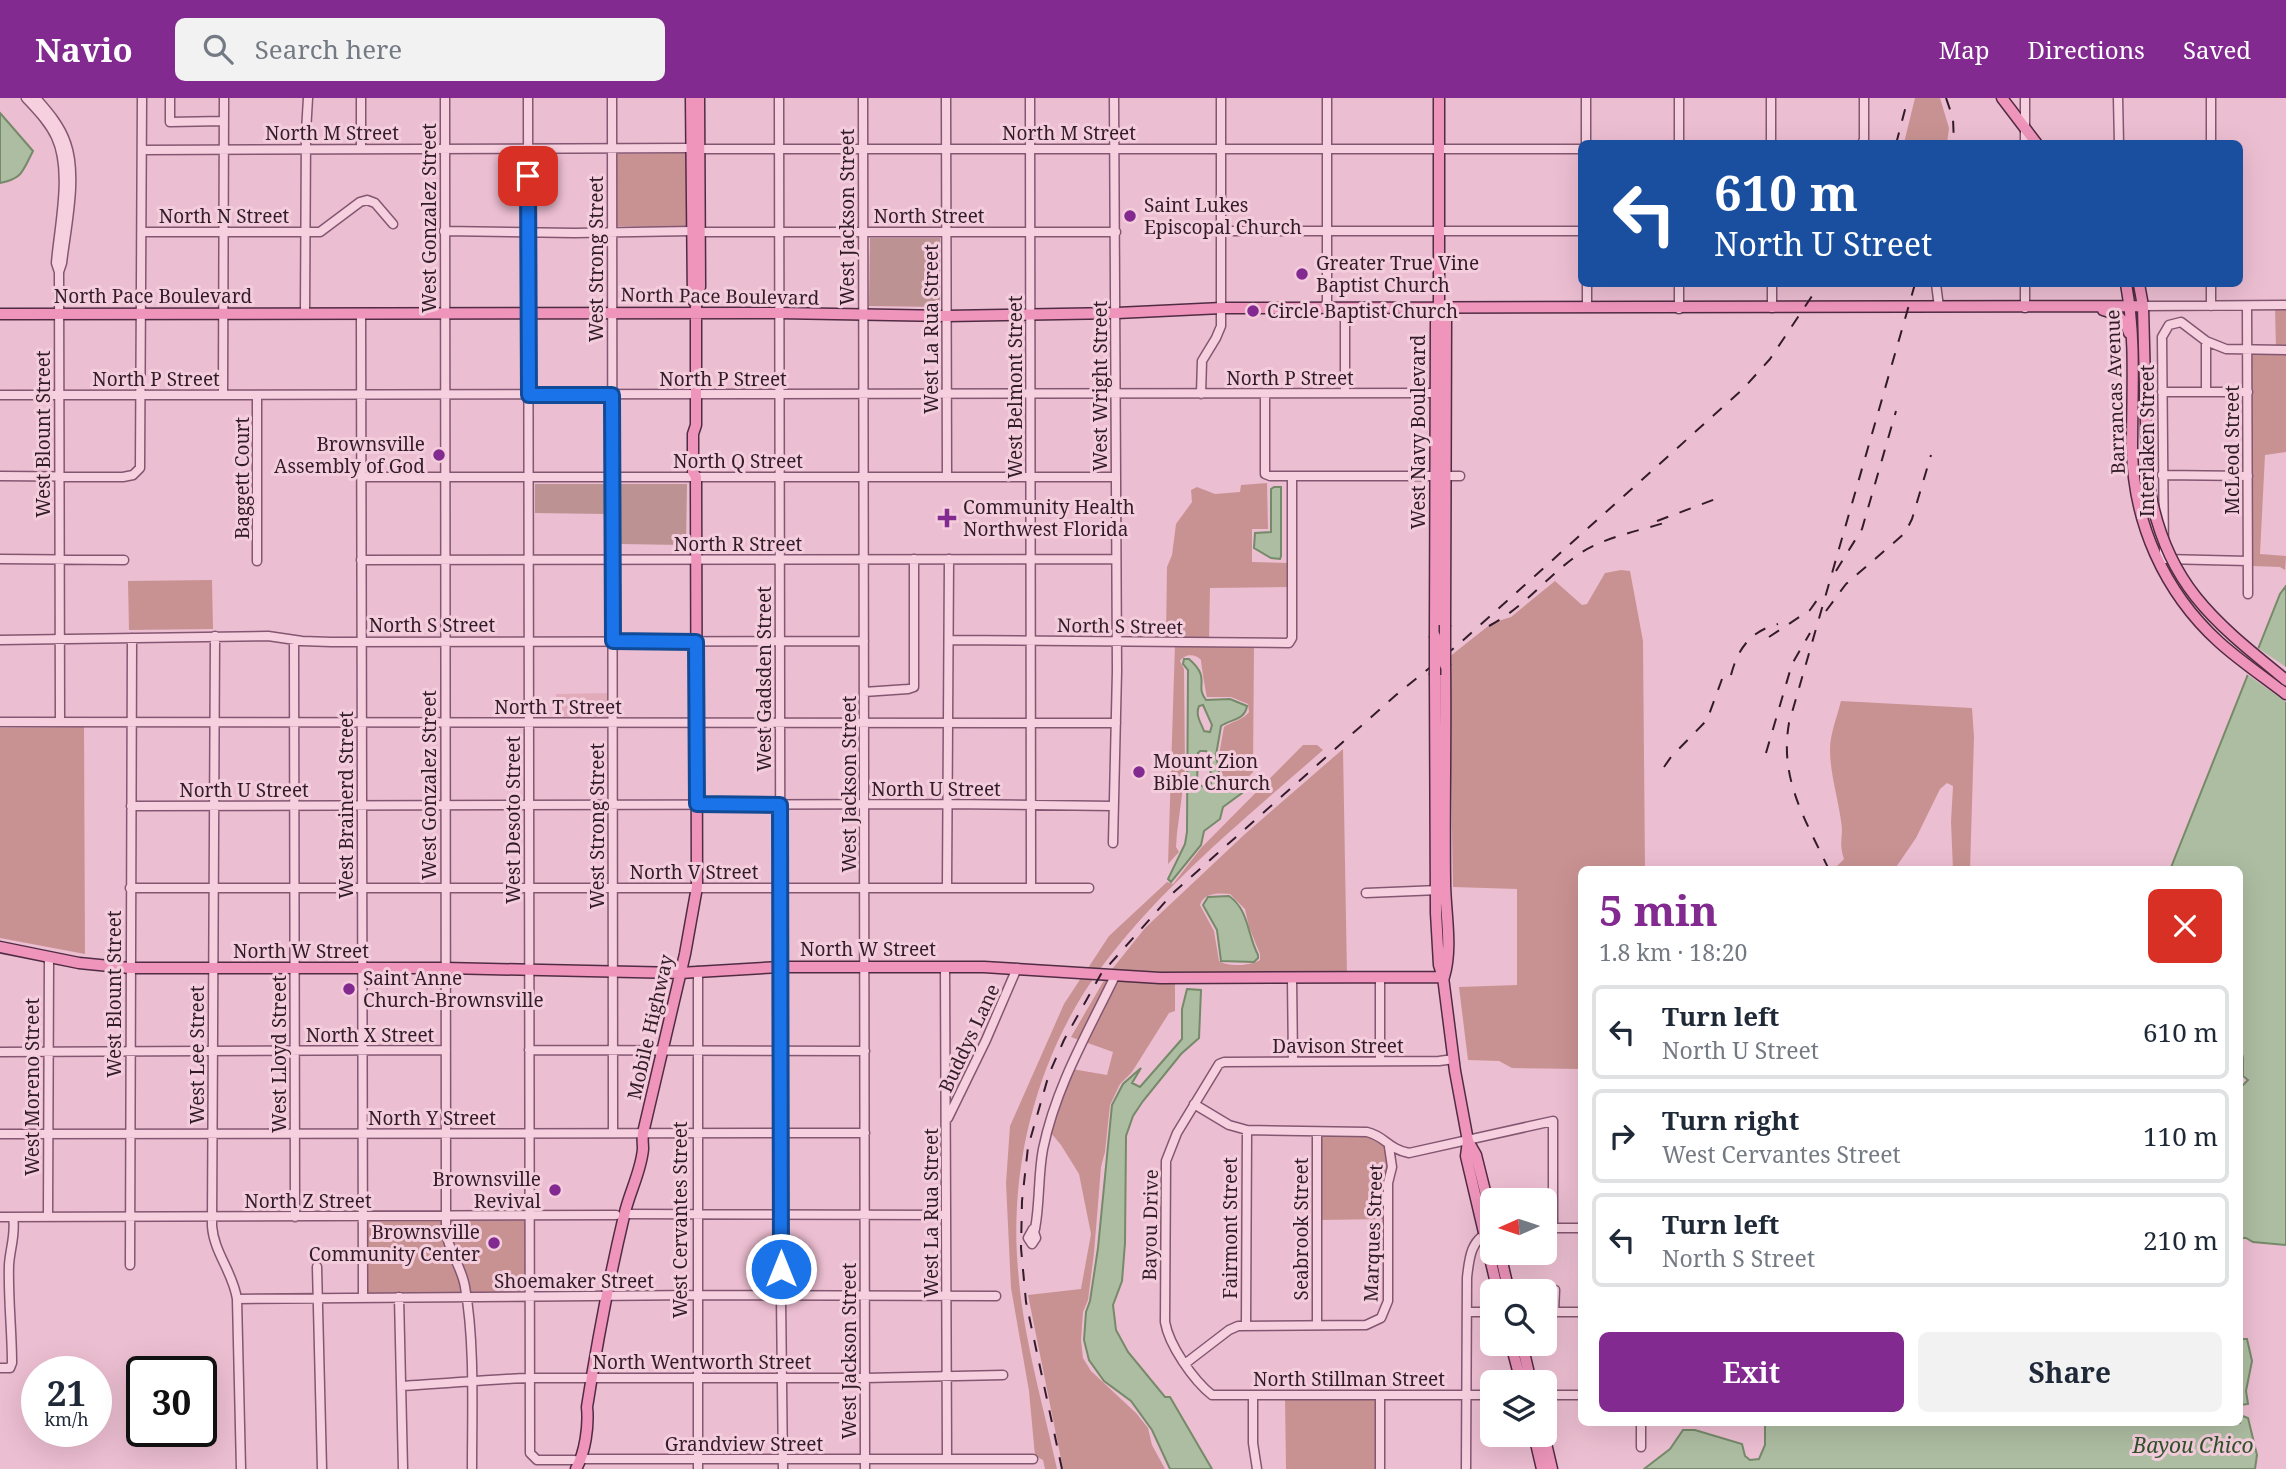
<!DOCTYPE html>
<html lang="en">
<head>
<meta charset="utf-8">
<style>
  :root { --surface:#fff; --page:#f2f2f3; --text:#1f2937; --muted:#747a83; --line:#e0e1e3; --accent:#832a90 }
  body { margin:0; font-family:"Noto Serif",serif; background:var(--page); color:var(--text); height:100vh; display:flex; flex-direction:column; font-size:26px; white-space:nowrap }
  * { box-sizing:border-box; margin:0 }
  p { font-size:23px; color:var(--muted) }
  .icon { flex:none; width:38px; height:38px; fill:none; stroke:currentColor; stroke-width:2; stroke-linecap:round; stroke-linejoin:round }
  .map { position:relative; flex:1; overflow:hidden }
  .side { position:absolute; left:1578px; top:768px; width:665px; height:560px; display:flex; flex-direction:column; background:var(--surface); border-radius:10px; box-shadow:0 7px 28px #0002 }
  .side>* { flex:none }
  .guide { position:absolute; left:1578px; top:42px; width:665px; height:147px; border-radius:10px; box-shadow:0 7px 28px #0002; background:#1a4fa0; color:#fff; overflow:hidden }
  .needle { width:46px; rotate:267deg }
  .controls { position:absolute; left:1480px; top:1090px; display:grid; gap:14px }
  .controls a { display:grid; place-items:center; width:77px; height:77px; border-radius:10px; background:var(--surface); box-shadow:0 7px 28px #0002; font-size:35px }
  .speed { position:absolute; left:21px; top:1258px; display:flex; gap:14px; font-size:35px; font-weight:700; text-align:center }
  .speed>* { display:grid; place-content:center; width:91px; height:91px; border-radius:50%; background:var(--surface); box-shadow:0 7px 28px #0002; line-height:1 }
  .speed small { font-size:18px; font-weight:400 }
  .speed .limit { border:4px solid #111; border-radius:10px; background:#fff; color:#111 }
  .pin { position:absolute; display:grid; place-items:center; width:60px; height:60px; color:#fff; margin:-30px; border-radius:14px; box-shadow:0 4px 10px #0006 }
  .me { position:absolute; width:77px; margin:-38px; rotate:0deg; stroke-linejoin:round; filter:drop-shadow(0 0 5px #0008) }
  .turn { display:flex; align-items:center; gap:24px; height:147px; padding:0 21px; font-size:32px }
  .turn .icon { width:91px; height:91px; stroke-width:2.5 }
  .turn b { display:block; font-size:49px; line-height:60px }
  .round { display:grid; place-items:center; flex:none; width:74px; height:74px; border-radius:10px; background:var(--page) }
  .head { display:flex; align-items:center; justify-content:space-between; height:119px; padding:0 21px }
  h1 { font-size:42px; font-weight:700; line-height:52px; color:var(--accent) }
  .primary-button { display:flex; gap:14px; margin-top:auto; padding:14px 21px }
  .primary-button a { flex:1; height:80px; border-radius:10px; background:var(--accent); color:#fff; font-size:28px; font-weight:700; line-height:80px; text-align:center }
  .primary-button a+a { background:var(--page); color:var(--text) }
  ul { padding:0; list-style:none }
  li { display:flex; align-items:center; gap:21px; height:94px; margin:0 14px 10px; padding:0 7px; border:4px solid var(--line); border-radius:10px }
  li div { flex:1 }
  li b { display:block; font-size:26px }
  li em { font-style:normal }
  header { display:flex; align-items:center; gap:42px; box-sizing:border-box; height:98px; padding:0 35px; background:var(--accent); color:#fff }
  header strong { font-size:33px }
  nav { display:flex; gap:38px; margin-inline-start:auto; font-size:24px }
  .search { width:490px; height:63px; background:var(--page); display:flex; align-items:center; gap:18px; box-sizing:border-box; padding:0 24px; border-radius:10px; color:var(--muted); font-size:26px }
  .map>svg:first-child { display:block }
  .farmland { fill:#e1abba }
  .green { fill:#c99292; fill-rule:evenodd }
  .cemetery { fill:#bd9292 }
  .water { fill:#adbda1; stroke:#758a69; stroke-width:2; fill-rule:evenodd }
  .pier { fill:#ecbed1 }
  .lines { fill:none; stroke-linecap:round; stroke-linejoin:round }
  .minor-casing { stroke:#835771; stroke-width:11 }
  .major-casing { stroke:#502c44; stroke-width:13 }
  .minor { stroke:#f7d0e0; stroke-width:8 }
  .major { stroke:#ef95bc; stroke-width:10 }
  .rail { stroke:#331c2a; stroke-width:2; stroke-dasharray:12 12; stroke-linecap:butt }
  .major-bridge-casing { stroke:#502c44; stroke-width:13; stroke-linecap:butt }
  .major-bridge { stroke:#ef95bc; stroke-width:10 }
  .route-casing { stroke:#114b97; stroke-width:18 }
  .route { stroke:#1a73e8; stroke-width:12 }
  .poi-dot { fill:#832a90; stroke:#f4cddc; stroke-width:2.5 }
  .labels { text-anchor:middle; stroke-width:6; stroke-linejoin:round; paint-order:stroke }
  .street-label { font-size:19px; fill:#331c2a; stroke:#f4cddc }
  .poi-label { font-size:19px; fill:#331c2a; stroke:#f4cddc; text-anchor:start }
  .water-label { font-size:21px; font-style:italic; fill:#32522b; stroke:#f4cddc }
</style>
</head>
<body>
<header>
<strong>Navio</strong>
<div class="search"><svg class="icon" aria-label="search" viewBox="0 0 24 24"><circle cx="10" cy="10" r="6"/><path d="M15 15l6 6"/></svg>Search here</div>
<nav><a>Map</a><a>Directions</a><a>Saved</a></nav>
</header>
<div class="map">
<svg width="2286" height="1371" viewBox="0 0 2286 1371">
  <rect width="100%" height="100%" fill="#ecbed1"/>
  <path class="farmland" d="M610,595V622H556V596Z"/>
  <path class="green" d="M1915,0H1940L1949,30L1947,45H1904Z
    M688,55L690,130L615,128V56Z
    M2275,210H2286V250H2276Z
    M2251,255H2286V354L2265,357L2260,456L2286,458L2285,472L2280,469L2251,468Z
    M1267,385L1268,431H1252V464L1289,465V489L1210,490L1209,543L1166,541L1167,469L1172,457L1176,426L1192,404L1191,392L1197,389L1215,396L1240,394L1241,387Z
    M1621,472L1630,473L1643,543L1645,772H1582V971L1512,970L1499,963L1468,962L1459,889L1517,887V791L1453,789L1449,559L1492,525L1511,519L1555,483L1582,507L1587,506L1605,475Z
    M212,482L213,531L129,532L128,483Z
    M1175,546L1254,548L1253,674L1240,688L1223,683L1219,657L1224,629C1232,623 1242,623 1249,614L1248,606L1231,599H1207C1206,596 1201,566 1201,562C1196,556 1185,555 1180,563L1184,571L1185,674L1177,735L1176,749L1179,754L1168,766Z
    M1841,603L1972,610L1974,639L1970,772H1953L1951,724L1953,688L1947,685L1940,691L1916,740L1894,772H1833L1844,761C1838,743 1844,740 1841,723C1838,700 1830,675 1830,652C1830,636 1837,619 1841,603Z
    M84,629L85,856L0,840V630Z
    M1303,647H1317L1323,652C1245,721 1160,789 1098,874L1086,873L1109,838L1167,784L1173,786L1201,750Z
    M1343,651L1347,878H1161L1109,875L1145,830L1245,736ZM1230,796L1245,811L1249,829L1260,856V862C1250,868 1228,869 1219,863L1214,833L1200,807C1204,794 1219,795 1230,796Z
    M1083,877L1095,878C1036,963 1009,1070 1018,1172C1023,1239 1043,1306 1057,1371H1045L1043,1362L1035,1358L1029,1293L1011,1190L1006,1085L1010,1028L1064,906Z
    M1106,879L1111,880L1079,942L1071,939Z
    M1117,880L1175,883V913L1169,915L1132,974L1120,986L1110,1007L1105,1054L1101,1069L1094,1155L1088,1202L1083,1214L1081,1242L1083,1260L1091,1273L1136,1315L1148,1330L1152,1347L1165,1371H1063L1028,1197L1081,1191L1091,1136L1079,1076L1061,1047L1051,1035L1072,971L1107,977L1113,954L1085,944Z
    M1320,1036C1335,1036 1355,1033 1369,1038C1375,1039 1383,1043 1386,1050C1390,1057 1385,1108 1385,1121L1320,1122Z
    M366,1121H444L445,1147L461,1183L463,1196L366,1197Z
    M450,1121H527V1196H469L453,1151Z
    M1285,1300H1376V1371H1286Z"/>
  <path class="cemetery" d="M870,140H940V209L869,208Z
    M535,386H606V416L535,415Z
    M618,386H687L686,447L619,446Z"/>
  <path class="water" d="M0,15L33,53C22,74 23,80 0,85Z
    M1274,389H1281V458L1280,461L1271,460L1254,450L1255,435L1271,434V391Z
    M2286,488V1147L2253,1144L2246,1140H2240V990L2248,982L2243,978V960L2240,947V772H2170L2280,496Z
    M1184,561H1189C1212,581 1194,587 1206,602L1230,601L1247,608C1245,622 1231,621 1221,628L1216,657L1221,684L1241,691L1242,695L1223,709L1220,721L1204,733L1201,747L1171,784L1168,781L1185,746L1187,734L1188,572L1183,566ZM1203,607L1212,627L1210,634L1204,633C1201,625 1195,617 1199,608ZM1200,653H1206L1210,659L1211,685L1204,689L1197,685L1198,655Z
    M1229,798C1249,812 1247,836 1258,857V860L1254,864L1221,863L1217,832L1203,807L1208,799Z
    M1187,891L1201,892L1199,940L1181,956L1143,1003L1133,1018L1126,1038L1125,1145L1122,1183L1113,1207L1116,1232L1128,1254L1165,1299H1170L1212,1371H1170L1152,1332L1131,1303L1104,1283L1089,1262L1084,1242L1086,1214L1090,1203L1098,1150L1112,1007L1123,986L1141,970L1132,985L1140,989L1182,941V911Z
    M2240,1241H2247L2252,1263L2246,1293L2248,1306L2240,1307Z
    M2240,1317L2248,1320L2257,1357L2255,1371H1644L1670,1351L1683,1332H1695L1742,1346L1745,1358L1750,1362L1759,1361L1765,1347V1325H2240Z"/>
  <path class="pier" d="M2255,548L2286,569V604L2245,575Z"/>
  <g class="lines">
    <g class="minor-casing">
      <path id="minor" d="M26,0C37,12 49,24 56,39C72,73 59,128 56,165L59,174L60,624
        M36,0C48,14 60,27 66,45C78,78 66,130 62,165L59,174
        M170,0V24L224,23
        M445,0L446,1133C448,1153 462,1169 465,1189C475,1244 472,1314 472,1371
        M528,0L530,1355L537,1362H574
        M612,0L613,1035
        M779,0L781,1199L783,1371
        M863,0L865,1371
        M946,0L947,379
        M1030,0L1031,788
        M1327,0V210
        M1586,0V46
        M1679,0V46
        M2118,0L2119,46
        M2211,0V46
        M1771,46V0
        M1862,46L1864,41V0
        M2025,46V0
        M361,51V0
        M699,51H1582
        M142,52L691,50
        M444,133L575,135L692,133
        M1222,133H1582
        M142,134H320L360,104L367,102L375,105L393,126
        M699,134H1116
        M1587,186V209
        M1772,186V210
        M1936,186L1939,209
        M2211,186V208
        M2143,208L2286,207
        M2247,208L2248,496
        M1345,210V295
        M2025,210V186
        M1679,211V186
        M305,215L306,34L308,0
        M361,215L363,1199
        M2162,294H2248
        M2206,294V243
        M1201,296L1202,263L1216,240L1221,228V0
        M1265,296V376L1270,378H1460
        M0,297L1439,295
        M223,297L224,0
        M2162,377L2248,378
        M0,378L123,379L133,377L140,370L142,0
        M361,379H1116
        M0,461L124,462
        M361,462L1116,461
        M257,463V297
        M2248,463L2164,461L2162,239L2169,227L2181,224L2206,243L2226,251L2286,252
        M215,538L212,1128C214,1155 233,1174 237,1201L241,1371
        M0,542L268,538L302,543L331,544L864,543
        M294,542L295,1119
        M949,542L1289,545L1292,540V379
        M864,594L908,591L914,589V461
        M0,624L1116,625
        M131,708L947,706L1113,708
        M1113,745L1117,573L1114,0
        M947,788L949,461
        M130,790H1089
        M1366,795L1439,792
        M945,869L947,1360
        M1292,880L1293,963
        M1380,880V963
        M529,952L865,953
        M0,954L446,952
        M1454,961L1439,963L1224,964L1219,966L1177,1035L1166,1063L1165,1224C1169,1247 1193,1282 1212,1297H1493
        M1194,1006L1229,1027L1247,1032L1367,1034C1385,1038 1388,1051 1409,1055L1553,1023V1130
        M948,1020L986,942L1017,870
        M1317,1034V1227
        M0,1036L865,1035
        M624,1116L946,1117
        M0,1119L616,1117
        M48,1119L49,859
        M1545,1130H1582
        M1033,1131L1036,1140L1032,1146L1028,1140Z
        M1035,1131C1040,1105 1038,1077 1043,1051C1056,988 1088,934 1115,878
        M130,1167L132,540
        M317,1169L322,1371
        M399,1199L403,1371
        M237,1201L697,1197L996,1198
        M1467,1214H1493
        M1545,1214H1582
        M1554,1214L1555,1192
        M1246,1228L1247,1032
        M1186,1265L1229,1232L1238,1228L1366,1227L1381,1220L1388,1203V1085L1392,1069L1389,1049
        M0,1270H10L12,1265C12,1233 8,1200 9,1167C10,1150 16,1136 13,1119
        M401,1288C444,1286 487,1281 530,1280H865L1003,1277
        M1253,1297V1345L1257,1371
        M1380,1297V1371
        M1545,1297H1582
        M1641,1325V1349
        M581,1361H1033
        M698,1371V873
        M1466,1371L1467,1180C1469,1160 1471,1139 1493,1133"/>
    </g>
    <g class="major-casing">
      <path id="major" d="M699,0L700,189
        M2002,0L2037,46
        M2126,186C2136,240 2132,295 2132,350C2133,424 2164,494 2219,544C2240,563 2264,579 2286,596
        M2139,186L2143,208L2147,366L2150,393
        M1439,209L1446,221L1445,527
        M2103,212C2117,216 2125,221 2129,235
        M0,216L779,215L947,218L1117,215L1222,210L2143,208
        M1435,538L1436,225L1439,209V0
        M1435,577L1436,815L1439,867L1443,879L1455,973L1468,1043L1466,1058L1498,1194
        M0,849L79,865L130,870H445L680,875L780,869H984L1160,880L1443,879
        M1444,879C1453,849 1445,814 1445,783C1444,711 1446,639 1445,567
        M1468,1043L1476,1057L1493,1125
        M1500,1155L1509,1194
        M1511,1246L1521,1284
        M1522,1246L1531,1284
        M1534,1337L1542,1371
        M1544,1337L1552,1371
        M576,1371C585,1355 589,1328 587,1309C597,1245 609,1181 624,1118C629,1095 641,1074 643,1051C643,1045 642,1041 643,1035L685,856L697,789L696,379L693,374V336L696,327V206L693,202L691,0"/>
    </g>
    <use href="#minor" class="minor"/>
    <use href="#major" class="major"/>
    <path class="rail" d="M1946,0L1953,20L1954,46
      M1896,46L1908,0
      M1657,423L1721,399
      M1836,473L1862,431L1896,313
      M1826,513L1846,486L1905,435L1912,421L1931,357
      M1489,528C1526,508 1546,479 1579,456C1604,439 1639,433 1667,424
      M1769,539L1810,512L1822,495
      M1731,577C1738,550 1751,533 1778,526
      M1766,655L1792,566L1810,535
      M1664,669L1671,659L1707,622L1722,581
      M1829,772C1806,722 1779,682 1789,625L1915,186
      M1062,1371L1026,1204L1021,1150L1022,1103L1028,1049L1049,976L1064,942L1101,876L1174,794L1396,597L1459,546L1743,291L1770,261L1820,186"/>
    <g class="major-bridge-casing">
      <path id="major-bridge" d="M2150,393C2167,488 2216,525 2286,582
        M1435,538V577
        M1445,567V527"/>
    </g>
    <use href="#major-bridge" class="major-bridge"/>
  </g>
  <g class="lines">
    <g class="route-casing">
      <path id="route" d="M528,78L529,297H612L613,543L696,544L697,706L780,707L781,1171"/>
    </g>
    <use href="#route" class="route"/>
  </g>
  <g class="poi-dot">
    <circle cx="1130" cy="118" r="7"/>
    <circle cx="1302" cy="176" r="7"/>
    <circle cx="1253" cy="213" r="7"/>
    <circle cx="439" cy="357" r="7"/>
    <path d="M943.5 409.5h7v7h7v7h-7v7h-7v-7h-7v-7h7z"/>
    <circle cx="1139" cy="674" r="7"/>
    <circle cx="349" cy="891" r="7"/>
    <circle cx="555" cy="1092" r="7"/>
    <circle cx="494" cy="1145" r="7"/>
  </g>
  <g class="labels">
    <g class="street-label">
      <text x="332" y="42">North M Street</text>
      <text x="1069" y="42">North M Street</text>
      <text x="224" y="125">North N Street</text>
      <text x="929" y="125">North Street</text>
      <text transform="translate(847 119) rotate(-90)" y="7">West Jackson Street</text>
      <text transform="translate(429 120) rotate(-90)" y="7">West Gonzalez Street</text>
      <text transform="translate(596 161) rotate(-90)" y="7">West Strong Street</text>
      <text x="153" y="205">North Pace Boulevard</text>
      <text transform="translate(720 198) rotate(1)" y="7">North Pace Boulevard</text>
      <text transform="translate(931 231) rotate(-90)" y="7">West La Rua Street</text>
      <text x="1290" y="287">North P Street</text>
      <text x="156" y="288">North P Street</text>
      <text x="723" y="288">North P Street</text>
      <text transform="translate(1100 288) rotate(-90)" y="7">West Wright Street</text>
      <text transform="translate(1015 289) rotate(-90)" y="7">West Belmont Street</text>
      <text transform="translate(2115 294) rotate(-92)" y="7">Barrancas Avenue</text>
      <text transform="translate(1418 334) rotate(-90)" y="7">West Navy Boulevard</text>
      <text transform="translate(43 336) rotate(-90)" y="7">West Blount Street</text>
      <text transform="translate(2147 343) rotate(-90)" y="7">Interlaken Street</text>
      <text transform="translate(2232 352) rotate(-90)" y="7">McLeod Street</text>
      <text x="738" y="370">North Q Street</text>
      <text transform="translate(242 380) rotate(-90)" y="7">Baggett Court</text>
      <text x="738" y="453">North R Street</text>
      <text x="432" y="534">North S Street</text>
      <text transform="translate(1120 528) rotate(1)" y="7">North S Street</text>
      <text transform="translate(764 581) rotate(-90)" y="7">West Gadsden Street</text>
      <text x="558" y="616">North T Street</text>
      <text transform="translate(849 686) rotate(-90)" y="7">West Jackson Street</text>
      <text transform="translate(429 687) rotate(-90)" y="7">West Gonzalez Street</text>
      <text x="936" y="698">North U Street</text>
      <text x="244" y="699">North U Street</text>
      <text transform="translate(346 707) rotate(-90)" y="7">West Brainerd Street</text>
      <text transform="translate(513 722) rotate(-90)" y="7">West Desoto Street</text>
      <text transform="translate(597 728) rotate(-90)" y="7">West Strong Street</text>
      <text x="694" y="781">North V Street</text>
      <text x="868" y="858">North W Street</text>
      <text x="301" y="860">North W Street</text>
      <text transform="translate(114 896) rotate(-90)" y="7">West Blount Street</text>
      <text transform="translate(650 929) rotate(-77)" y="7">Mobile Highway</text>
      <text x="370" y="944">North X Street</text>
      <text transform="translate(969 940) rotate(-65)" y="7">Buddys Lane</text>
      <text x="1338" y="955">Davison Street</text>
      <text transform="translate(279 956) rotate(-90)" y="7">West Lloyd Street</text>
      <text transform="translate(197 957) rotate(-90)" y="7">West Lee Street</text>
      <text transform="translate(32 989) rotate(-90)" y="7">West Moreno Street</text>
      <text x="432" y="1027">North Y Street</text>
      <text x="308" y="1110">North Z Street</text>
      <text transform="translate(931 1115) rotate(-90)" y="7">West La Rua Street</text>
      <text transform="translate(680 1122) rotate(-90)" y="7">West Cervantes Street</text>
      <text transform="translate(1150 1127) rotate(-89)" y="7">Bayou Drive</text>
      <text transform="translate(1230 1130) rotate(-90)" y="7">Fairmont Street</text>
      <text transform="translate(1301 1131) rotate(-90)" y="7">Seabrook Street</text>
      <text transform="translate(1373 1135) rotate(-88)" y="7">Marques Street</text>
      <text x="574" y="1190">Shoemaker Street</text>
      <text transform="translate(849 1253) rotate(-90)" y="7">West Jackson Street</text>
      <text x="702" y="1271">North Wentworth Street</text>
      <text x="1349" y="1288">North Stillman Street</text>
      <text x="744" y="1353">Grandview Street</text>
    </g>
    <g class="poi-label">
      <text x="1144" y="114">Saint Lukes<tspan x="1144" dy="22">Episcopal Church</tspan></text>
      <text x="1316" y="172">Greater True Vine<tspan x="1316" dy="22">Baptist Church</tspan></text>
      <text x="1267" y="220">Circle Baptist Church</text>
      <text x="425" y="353" text-anchor="end">Brownsville<tspan x="425" dy="22">Assembly of God</tspan></text>
      <text x="963" y="416">Community Health<tspan x="963" dy="22">Northwest Florida</tspan></text>
      <text x="1153" y="670">Mount Zion<tspan x="1153" dy="22">Bible Church</tspan></text>
      <text x="363" y="887">Saint Anne<tspan x="363" dy="22">Church-Brownsville</tspan></text>
      <text x="541" y="1088" text-anchor="end">Brownsville<tspan x="541" dy="22">Revival</tspan></text>
      <text x="480" y="1141" text-anchor="end">Brownsville<tspan x="480" dy="22">Community Center</tspan></text>
    </g>
    <g class="water-label">
      <text x="2193" y="1355">Bayou Chico</text>
    </g>
  </g>
</svg>
<div class="controls">
<a><svg class="needle" viewBox="-14 -14 28 28"><path d="M0-13l5 13h-10z" fill="#e53935"/><path d="M0 13l5-13h-10z" fill="#747a83"/></svg></a>
<a><svg class="icon" aria-label="search" viewBox="0 0 24 24"><circle cx="10" cy="10" r="6"/><path d="M15 15l6 6"/></svg></a>
<a><svg class="icon" aria-label="layers" viewBox="0 0 24 24"><path d="M12 4l9 5-9 5-9-5zM3 14l9 5 9-5"/></svg></a>
</div>
<div class="speed"><div>21<small>km/h</small></div><div class="limit">30</div></div>
<div class="pin" style="left:528px;top:78px;background:#d93025"><svg class="icon" aria-label="arrive" viewBox="0 0 24 24"><path d="M6 21V4h12l-3 4 3 4H6"/></svg></div>
<svg class="me" style="left:781px;top:1171px" viewBox="-20 -20 40 40"><circle r="17" fill="#1a73e8" stroke="#fff" stroke-width="3"/><path d="M0-11L8 9 0 5-8 9z" fill="#fff"/></svg>
<div class="guide">
<div class="turn"><svg class="icon" aria-label="left" viewBox="0 0 24 24"><path d="M17 20v-9H6M10 6l-5 5 5 5"/></svg><div><b>610 m</b>North U Street</div></div>
</div>
<section class="side">
<div class="head"><div><h1>5 min</h1><p>1.8 km · 18:20</p></div><a class="round" style="background:#d93025;color:#fff"><svg class="icon" aria-label="close" viewBox="0 0 24 24"><path d="M6 6l12 12M18 6L6 18"/></svg></a></div>
<ul>
<li><svg class="icon" aria-label="left" viewBox="0 0 24 24"><path d="M17 20v-9H6M10 6l-5 5 5 5"/></svg><div><b>Turn left</b><p>North U Street</p></div><em>610 m</em></li>
<li><svg class="icon" aria-label="right" viewBox="0 0 24 24"><path d="M7 20v-9h11M14 6l5 5-5 5"/></svg><div><b>Turn right</b><p>West Cervantes Street</p></div><em>110 m</em></li>
<li><svg class="icon" aria-label="left" viewBox="0 0 24 24"><path d="M17 20v-9H6M10 6l-5 5 5 5"/></svg><div><b>Turn left</b><p>North S Street</p></div><em>210 m</em></li>
</ul>
<div class="primary-button"><a>Exit</a><a>Share</a></div>
</section>
</div>
</body>
</html>
